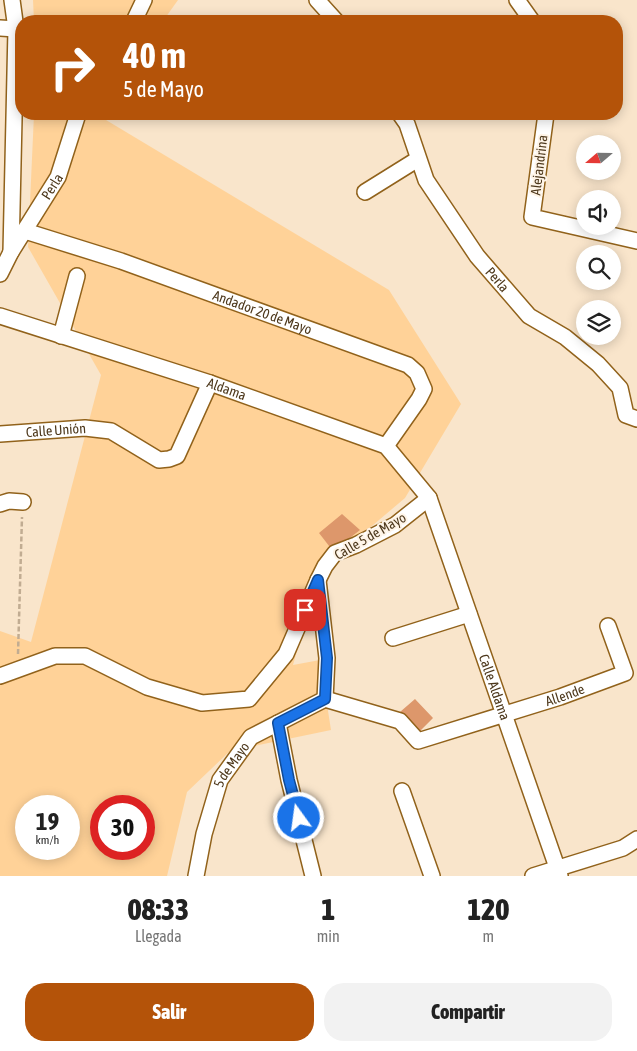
<!DOCTYPE html>
<html lang="es">
<head>
<meta charset="utf-8">
<style>
  :root { --surface:#fff; --page:#f2f2f2; --text:#222; --muted:#767676; --accent:#b45309 }
  body { margin:0; font-family:"Asap Condensed",sans-serif; background:var(--page); color:var(--text); height:100vh; display:flex; flex-direction:column; font-size:19px; white-space:nowrap }
  * { box-sizing:border-box; margin:0 }
  p { font-size:16px; color:var(--muted) }
  .icon { flex:none; width:28px; height:28px; fill:none; stroke:currentColor; stroke-width:2; stroke-linecap:round; stroke-linejoin:round }
  .map { position:relative; height:876px; overflow:hidden }
  .drawer { display:flex; flex-direction:column; background:var(--surface); flex:1 }
  .drawer>* { flex:none }
  .top-card { position:absolute; left:15px; top:15px; width:608px; height:105px; border-radius:20px; box-shadow:0 2px 12px #0003; background:#b45309; color:#fff; overflow:hidden }
  .needle { width:32px; rotate:250deg }
  .controls { position:absolute; left:576px; top:135px; display:grid; gap:10px }
  .controls a { display:grid; place-items:center; width:45px; height:45px; border-radius:50%; background:var(--surface); box-shadow:0 2px 12px #0003; font-size:25px }
  .speed { position:absolute; left:15px; top:795px; display:flex; gap:10px; font-size:25px; font-weight:700; text-align:center }
  .speed>* { display:grid; place-content:center; width:65px; height:65px; border-radius:50%; background:var(--surface); box-shadow:0 2px 12px #0003; line-height:1 }
  .speed small { font-size:12px; font-weight:400 }
  .speed .limit { border:8px solid #d22; background:#fff; color:#111 }
  .pin { position:absolute; display:grid; place-items:center; width:42px; height:42px; color:#fff; margin:-21px; border-radius:10px; box-shadow:0 2px 8px #0006 }
  .me { position:absolute; width:55px; margin:-28px; rotate:346deg; stroke-linejoin:round; filter:drop-shadow(0 0 4px #0008) }
  .turn { display:flex; align-items:center; gap:18px; height:105px; padding:0 25px; font-size:22px }
  .turn .icon { width:65px; height:65px; stroke-width:2.5 }
  .turn b { display:block; font-size:35px; line-height:42px }
  .eta { display:flex; justify-content:space-evenly; align-items:center; height:85px; text-align:center }
  .eta b { font-size:30px; font-weight:800; line-height:35px }
  .cta { display:flex; gap:10px; margin-top:auto; padding:10px 25px }
  .cta a { flex:1; height:58px; border-radius:20px; background:var(--accent); color:#fff; font-size:20px; font-weight:800; line-height:58px; text-align:center }
  .cta a+a { background:var(--page); color:var(--text) }
  .map>svg:first-child { display:block }
  .green { fill:#ffd298; fill-rule:evenodd }
  .building { fill:#dd976b }
  .lines { fill:none; stroke-linecap:round; stroke-linejoin:round }
  .street-casing { stroke:#91621b; stroke-width:18 }
  .path { stroke:#c1ac92; stroke-width:2.5; stroke-dasharray:5 2.5; stroke-linecap:butt }
  .street { stroke:#fff; stroke-width:15 }
  .route-casing { stroke:#114b97; stroke-width:12 }
  .route { stroke:#1a73e8; stroke-width:9 }
  .labels { text-anchor:middle; stroke-width:4; stroke-linejoin:round; paint-order:stroke }
  .street-label { font-size:14px; fill:#4d381c; stroke:#fef4e7 }
</style>
</head>
<body>
<div class="map">
<svg width="637" height="876" viewBox="0 0 637 876">
  <rect width="100%" height="100%" fill="#f9e5cb"/>
  <path class="green" d="M33,0H178L163,21H34Z
    M34,114H96L389,290L461,404L405,498L320,570L293,665L320,660L331,730L230,751L187,792L167,876H0V631L31,642L101,375L28,247ZM26,806H69V849H26ZM101,806H144V849H101Z"/>
  <path class="building" d="M342,514L360,530L333,551L319,533Z
    M415,699L433,718L418,733L400,712Z"/>
  <g class="lines">
    <g class="street-casing">
      <g id="street">
        <path d="M317,0L336,21"/>
        <path d="M517,0L532,21"/>
        <path d="M134,21L144,0"/>
        <path d="M0,28L16,29"/>
        <path id="s1" d="M400,114L407,124L426,180L477,256L529,316L565,337L598,364L620,388L626,415L637,419"/>
        <path d="M546,114L532,217L637,241"/>
        <path d="M365,192L418,159"/>
        <path id="s2" d="M25,231L121,261L408,365L417,373L424,389L419,399L386,446"/>
        <path d="M11,252L16,29L12,0"/>
        <path id="s3" d="M0,274L11,252L58,177L78,114"/>
        <path id="s4" d="M0,316L210,383L386,446L429,498L560,876"/>
        <path d="M61,336L77,276"/>
        <path id="s5" d="M0,434L85,428L111,431L159,460L169,459L177,456L210,383"/>
        <path d="M0,504L9,501L23,502"/>
        <path d="M393,638L469,614"/>
        <path d="M0,676L55,656H85L147,687L202,703L249,699L286,654L318,580L325,566L335,553L356,545L395,525L429,498"/>
        <path id="s6" d="M325,699L400,721L418,741L560,697L625,673L608,626"/>
        <path d="M278,723L289,780L313,876"/>
        <path d="M402,791L432,876"/>
        <path id="s7" d="M196,876L204,834L220,780L251,737L325,699L327,658L318,580"/>
        <path d="M533,876L623,848L637,839"/>
      </g>
    </g>
    <path class="path" d="M18,654L22,517"/>
    <use href="#street" class="street"/>
  </g>
  <g class="lines">
    <g class="route-casing">
      <path id="route" d="M299,818L289,780L278,723L325,699L327,658L318,580L305,610"/>
    </g>
    <use href="#route" class="route"/>
  </g>
  <g class="labels">
    <g class="street-label">
      <text transform="translate(539 165) rotate(-83)" y="5">Alejandrina</text>
      <text dy="5" stroke="none"><textPath href="#s3" startOffset="102">Perla</textPath></text>
      <text dy="5" stroke="none"><textPath href="#s1" startOffset="194">Perla</textPath></text>
      <text dy="5" stroke="none"><textPath href="#s2" startOffset="251">Andador 20 de Mayo</textPath></text>
      <text dy="5" stroke="none"><textPath href="#s4" startOffset="238">Aldama</textPath></text>
      <text dy="5" stroke="none"><textPath href="#s5" startOffset="56">Calle Unión</textPath></text>
      <text transform="translate(370 536) rotate(-30)" y="5">Calle 5 de Mayo</text>
      <text dy="5" stroke="none"><textPath href="#s4" startOffset="675">Calle Aldama</textPath></text>
      <text dy="5" stroke="none"><textPath href="#s6" startOffset="259">Allende</textPath></text>
      <text dy="5" stroke="none"><textPath href="#s7" startOffset="118">5 de Mayo</textPath></text>
    </g>
  </g>
</svg>
<div class="controls">
<a><svg class="needle" viewBox="-14 -14 28 28"><path d="M0-13l5 13h-10z" fill="#e53935"/><path d="M0 13l5-13h-10z" fill="#767676"/></svg></a>
<a><svg class="icon" aria-label="sound" viewBox="0 0 24 24"><path d="M4 9h4l5-4v14l-5-4H4zM17 9q2 3 0 6"/></svg></a>
<a><svg class="icon" aria-label="search" viewBox="0 0 24 24"><circle cx="10" cy="10" r="6"/><path d="M15 15l6 6"/></svg></a>
<a><svg class="icon" aria-label="layers" viewBox="0 0 24 24"><path d="M12 4l9 5-9 5-9-5zM3 14l9 5 9-5"/></svg></a>
</div>
<div class="speed"><div>19<small>km/h</small></div><div class="limit">30</div></div>
<div class="pin" style="left:305px;top:610px;background:#d93025"><svg class="icon" aria-label="arrive" viewBox="0 0 24 24"><path d="M6 21V4h12l-3 4 3 4H6"/></svg></div>
<svg class="me" style="left:299px;top:818px" viewBox="-20 -20 40 40"><circle r="17" fill="#1a73e8" stroke="#fff" stroke-width="3"/><path d="M0-11L8 9 0 5-8 9z" fill="#fff"/></svg>
<div class="top-card">
<div class="turn"><svg class="icon" aria-label="right" viewBox="0 0 24 24"><path d="M7 20v-9h11M14 6l5 5-5 5"/></svg><div><b>40 m</b>5 de Mayo</div></div>
</div>
</div>
<section class="drawer">
<div class="eta">
<div><b>08:33</b><p>Llegada</p></div>
<div><b>1</b><p>min</p></div>
<div><b>120</b><p>m</p></div>
</div>
<div class="cta"><a>Salir</a><a>Compartir</a></div>
</section>
</body>
</html>
